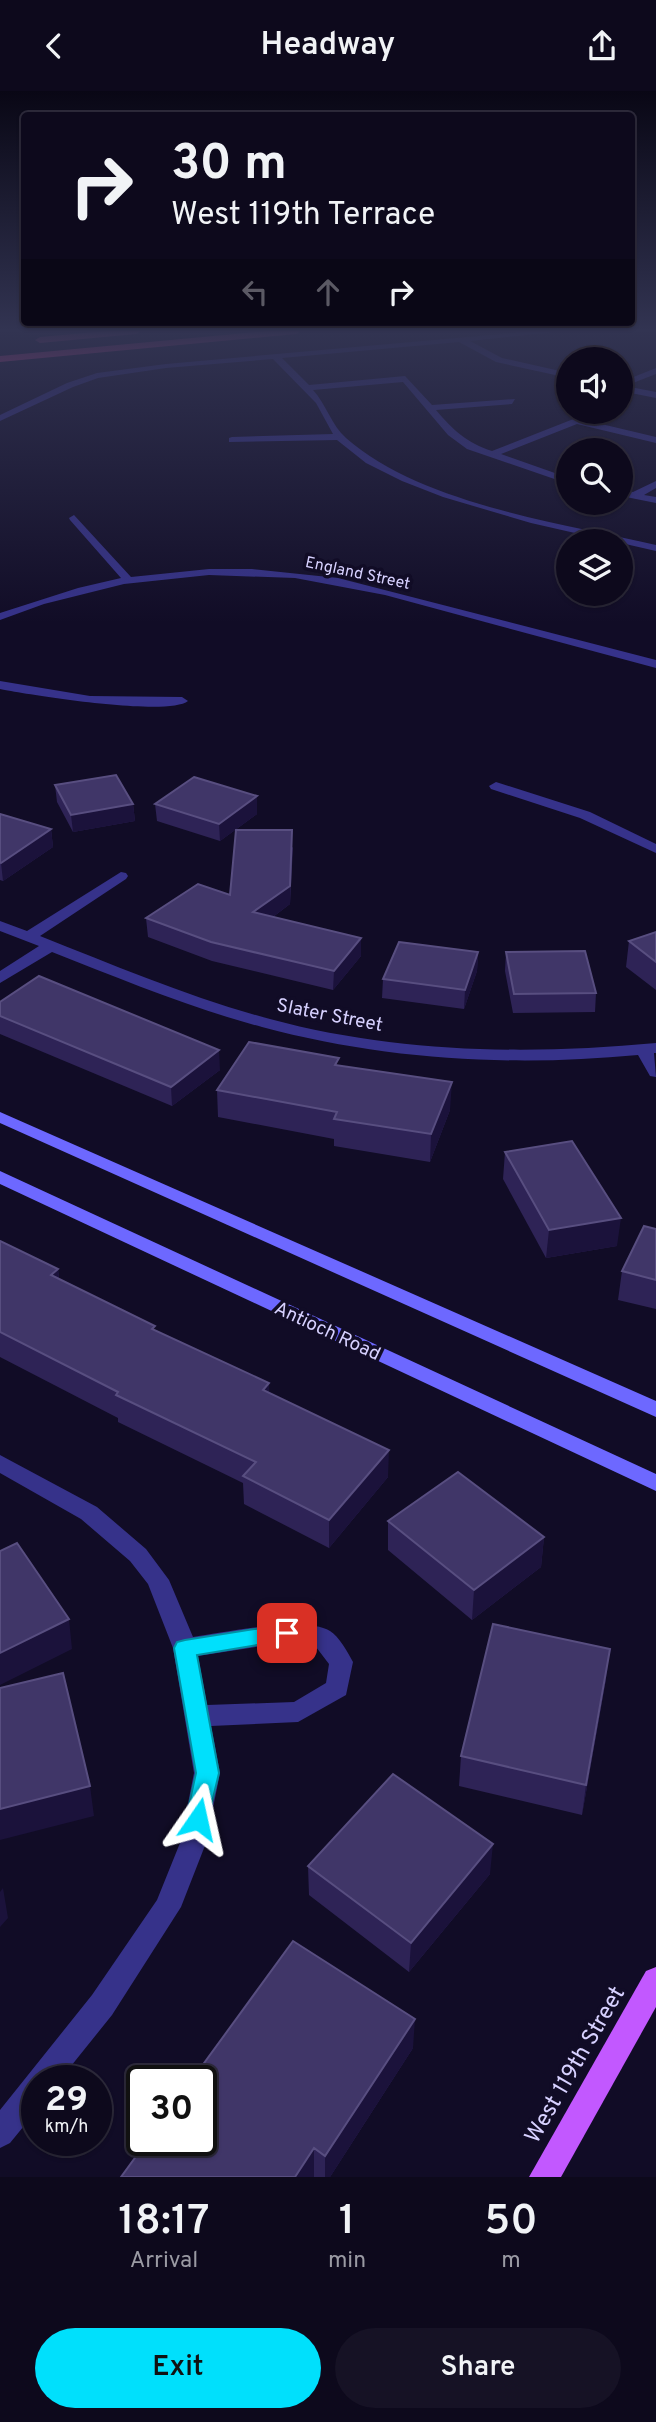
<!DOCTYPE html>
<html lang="en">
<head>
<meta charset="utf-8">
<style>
  :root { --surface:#0d091c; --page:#161225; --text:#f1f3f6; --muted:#9a9aa3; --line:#2d2a3b; --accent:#00e0fc }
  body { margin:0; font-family:Overpass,sans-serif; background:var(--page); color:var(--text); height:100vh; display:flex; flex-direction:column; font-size:26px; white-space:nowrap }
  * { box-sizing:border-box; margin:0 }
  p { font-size:23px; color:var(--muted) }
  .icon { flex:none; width:38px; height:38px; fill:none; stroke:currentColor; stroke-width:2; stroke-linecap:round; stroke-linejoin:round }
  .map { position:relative; height:2086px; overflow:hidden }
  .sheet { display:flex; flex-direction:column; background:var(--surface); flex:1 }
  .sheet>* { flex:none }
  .guide { position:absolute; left:21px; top:21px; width:614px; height:214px; border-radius:7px; box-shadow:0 2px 5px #0004,0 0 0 2px var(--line); background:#0d091c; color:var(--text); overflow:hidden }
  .fabs { position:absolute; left:556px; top:256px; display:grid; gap:14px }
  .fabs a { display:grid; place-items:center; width:77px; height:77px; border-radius:50%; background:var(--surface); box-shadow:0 2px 5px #0004,0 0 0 2px var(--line); font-size:35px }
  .speed { position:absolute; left:21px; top:1974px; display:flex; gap:14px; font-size:35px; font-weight:700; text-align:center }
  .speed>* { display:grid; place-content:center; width:91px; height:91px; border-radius:50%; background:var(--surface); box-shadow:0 2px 5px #0004,0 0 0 2px var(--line); line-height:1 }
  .speed small { font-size:18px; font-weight:400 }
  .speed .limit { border:4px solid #111; border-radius:10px; background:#fff; color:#111 }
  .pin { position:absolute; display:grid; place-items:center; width:60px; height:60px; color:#fff; margin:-30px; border-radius:14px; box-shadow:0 4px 10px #0006 }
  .me { position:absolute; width:77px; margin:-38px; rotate:11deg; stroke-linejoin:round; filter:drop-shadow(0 0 5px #0008) }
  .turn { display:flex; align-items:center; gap:24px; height:147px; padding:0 35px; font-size:32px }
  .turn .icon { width:91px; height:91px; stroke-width:2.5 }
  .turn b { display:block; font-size:49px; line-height:60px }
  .lanes { display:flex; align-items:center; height:66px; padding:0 35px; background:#0003; justify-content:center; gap:35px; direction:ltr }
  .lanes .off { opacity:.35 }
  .eta { display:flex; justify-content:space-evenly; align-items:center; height:119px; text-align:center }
  .eta b { font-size:42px; font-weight:600; line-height:49px }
  .cta { display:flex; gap:14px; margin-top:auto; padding:14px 35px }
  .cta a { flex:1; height:80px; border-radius:42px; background:var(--accent); color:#111; font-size:28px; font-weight:600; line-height:80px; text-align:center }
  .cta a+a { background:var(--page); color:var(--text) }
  header { display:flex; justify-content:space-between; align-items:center; height:91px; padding:0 35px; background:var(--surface); font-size:32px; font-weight:600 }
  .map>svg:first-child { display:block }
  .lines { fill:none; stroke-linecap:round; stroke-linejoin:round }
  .minor { fill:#36328a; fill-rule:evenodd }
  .secondary { fill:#6d68ff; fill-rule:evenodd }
  .primary { fill:#c258ff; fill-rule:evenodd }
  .motorway { fill:#ff4ca0; fill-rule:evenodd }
  .wall { fill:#2e2356 }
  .shaded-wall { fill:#1b123b }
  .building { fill:#403668; stroke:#584e80; stroke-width:2 }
  .route { fill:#00e0fc; stroke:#0092a4; stroke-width:2 }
  .labels { text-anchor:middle; stroke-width:7; stroke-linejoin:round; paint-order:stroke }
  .far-street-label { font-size:16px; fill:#d7d1ff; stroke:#110c26 }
  .street-label { font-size:19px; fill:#d7d1ff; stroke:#110c26 }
  .near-street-label { font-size:23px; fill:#d7d1ff; stroke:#110c26 }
</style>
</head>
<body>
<header><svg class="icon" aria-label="back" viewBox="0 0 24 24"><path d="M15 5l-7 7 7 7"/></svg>Headway<svg class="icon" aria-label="share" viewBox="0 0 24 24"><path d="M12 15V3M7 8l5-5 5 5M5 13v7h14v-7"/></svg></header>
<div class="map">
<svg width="656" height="2086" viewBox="0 0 656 2086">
  <rect width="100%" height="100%" fill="#110c26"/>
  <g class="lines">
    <path class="minor" d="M534,240H563L470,250L502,267L569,282V287L496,271L459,251L282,267L309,294L405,285L432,314L515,308L512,313L436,319C453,339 467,352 492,360L576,327L656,346V352L577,333L501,363L569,387V393L467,358L448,344L403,291L313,299C326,313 332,335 346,347C421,413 561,432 656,454V460L621,452V450H610L531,432L443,406L402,390L366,372L337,349L229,351V347L232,346L333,343L316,312L273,268L166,277L98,287L73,296L0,330V324L67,292L97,282L166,273Z
      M656,277V283L625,295L656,301V307L621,300V291Z
      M656,390V397L644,404L656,406V412L621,405V399L633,401Z
      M74,424L131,486L209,478H252L338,487L656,569V577L385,504L295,487L209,484L124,493L44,513L0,529V522L78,497L121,487L70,429L69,427Z
      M0,590L90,605L182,606L188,610C168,626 30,604 0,598Z
      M496,691L590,721L656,753V762L580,727L491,698L489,695Z
      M121,781L126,782L128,785L126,788L40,845C116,875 191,907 270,928C396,962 527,964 656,952V962H654L656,986L650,985L638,964C512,976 385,969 262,936C190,917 121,888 52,861L0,892V880L39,855L0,840V830L27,840Z
      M0,1364L97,1416L146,1458L169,1489L193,1546C224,1542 303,1524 330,1540C339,1545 348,1562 353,1571L346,1604L298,1631L211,1635L220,1682L206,1752L181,1816L112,1924L59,1990H37V2019L10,2052L0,2057V2019L92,1904L157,1809L180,1752L194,1682L173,1557L148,1493L130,1470L81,1428L0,1382ZM287,1551L316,1556L329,1573L326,1592L294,1611L207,1614L198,1565Z"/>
    <path class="secondary" d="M0,1021L656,1310V1326L0,1032Z
      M0,1080L656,1383V1400L0,1093Z"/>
    <path class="primary" d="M656,1876V1916L561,2086H529L646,1880Z"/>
    <path class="motorway" d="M107,240H141L136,243L40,252L35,249L40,246Z
      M267,240H301L296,243L0,271V265Z"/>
  </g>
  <path class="wall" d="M55,694L133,713L135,730L73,741L57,711Z
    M155,713L257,723L220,750L157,730Z
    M0,723L51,738L53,756L3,790L0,789Z
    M293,756L290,813L273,826L361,847V865L333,899L212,870L148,846L146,827L230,804Z
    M656,841V899L626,876L629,850Z
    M478,861L477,880L464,918L382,907L383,888Z
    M506,861L596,902L595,921L513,922L505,880Z
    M0,911L220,979L172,1015L0,943Z
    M339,975L450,1019L430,1071L334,1055V1048L218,1026L217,999Z
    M505,1061L617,1155L546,1167L503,1088Z
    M656,1138V1218L618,1209L622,1180Z
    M0,1150L58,1178L59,1188L270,1302L388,1386L329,1457L244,1413L243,1392L118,1331V1327L0,1266Z
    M388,1430L544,1446L541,1476L472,1529L388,1459Z
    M606,1588L582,1724L459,1695L461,1665Z
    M308,1775L490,1783L409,1881L309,1804Z
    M413,1957L330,2086H121Z"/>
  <path class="shaded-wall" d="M257,705V723L220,750L219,733Z
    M133,713L135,730L73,741L71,724Z
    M51,738L53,756L3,790L1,772Z
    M292,739L290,813L254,840L253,821Z
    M361,847V865L333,899L334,880Z
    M478,861L477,880L464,918L465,899Z
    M219,959L220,979L172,1015L171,996Z
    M452,991L450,1019L430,1071L431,1043Z
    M621,1127L617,1155L546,1167L549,1139Z
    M58,1178L61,1204L51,1184Z
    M269,1292L270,1319L263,1299Z
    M389,1359L388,1386L329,1457V1429Z
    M544,1446L541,1476L472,1529L474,1499Z
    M69,1528L72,1558L0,1594V1562Z
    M610,1558L606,1588L582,1724L586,1694Z
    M90,1695L94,1725L0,1749V1718Z
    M493,1753L490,1783L409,1881L411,1852Z
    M3,1797L8,1827L0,1836V1801Z
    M415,1928L413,1957L330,2086H325V2065Z
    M314,2057V2086H295Z"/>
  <path class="building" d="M116,684L133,713L71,724L55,694Z
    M194,686L257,705L219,733L155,713Z
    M0,723L51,738L1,772L0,771Z
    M236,739H292L290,795L253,821L361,847L334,880L211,851L146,827L198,793L230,804Z
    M656,841V871L629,850Z
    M399,851L478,861L465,899L383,888Z
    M585,860L596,902L514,903L506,861Z
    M39,885L219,959L171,996L0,925V911Z
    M249,951L339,967L335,974L452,991L431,1043L334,1028L337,1021L217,999Z
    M572,1050L621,1127L549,1139L505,1061Z
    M644,1135L656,1138V1189L622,1180Z
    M0,1150L58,1178L51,1184L155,1235L152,1238L269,1292L263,1299L389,1359L329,1429L243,1385L256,1371L116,1304L118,1301L0,1241Z
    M458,1381L544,1446L474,1499L388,1430Z
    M17,1452L69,1528L0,1562V1460Z
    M493,1533L610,1558L586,1694L461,1665Z
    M63,1582L90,1695L0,1718V1597Z
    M393,1683L493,1753L411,1852L308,1775Z
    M293,1850L415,1928L325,2065L314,2057L295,2086H121L148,2049H201V1990H191Z"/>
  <linearGradient id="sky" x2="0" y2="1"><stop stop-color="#090715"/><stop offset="0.45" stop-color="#323452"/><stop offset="1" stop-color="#323452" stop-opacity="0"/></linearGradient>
  <rect width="656" height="532" fill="url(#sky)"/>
  <path class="route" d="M287,1533L294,1536L297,1542L294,1548L197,1564L219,1682L206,1736L198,1739L190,1736L186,1728L196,1682L174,1557L177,1551L185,1549Z"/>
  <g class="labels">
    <g class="far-street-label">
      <text transform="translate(358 481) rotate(12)" y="6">England Street</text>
    </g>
    <g class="street-label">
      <text transform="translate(330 923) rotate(11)" y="7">Slater Street</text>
      <text transform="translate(328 1239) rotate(25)" y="7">Antioch Road</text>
    </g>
    <g class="near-street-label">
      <text transform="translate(574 1973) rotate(-60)" y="8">West 119th Street</text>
    </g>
  </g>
</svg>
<div class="fabs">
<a><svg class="icon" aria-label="sound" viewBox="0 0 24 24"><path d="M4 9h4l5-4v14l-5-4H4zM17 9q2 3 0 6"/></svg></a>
<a><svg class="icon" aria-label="search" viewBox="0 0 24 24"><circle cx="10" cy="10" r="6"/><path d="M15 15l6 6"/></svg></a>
<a><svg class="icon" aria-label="layers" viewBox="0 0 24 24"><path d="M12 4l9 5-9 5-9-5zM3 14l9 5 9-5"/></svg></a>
</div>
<div class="speed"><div>29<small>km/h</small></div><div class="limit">30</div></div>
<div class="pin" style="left:287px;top:1542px;background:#d93025"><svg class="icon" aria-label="arrive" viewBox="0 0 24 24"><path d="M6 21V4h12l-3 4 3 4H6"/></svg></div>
<svg class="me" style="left:198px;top:1728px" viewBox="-20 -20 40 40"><path d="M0-17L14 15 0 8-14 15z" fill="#00e0fc" stroke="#fff" stroke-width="4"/></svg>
<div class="guide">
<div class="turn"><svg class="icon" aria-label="right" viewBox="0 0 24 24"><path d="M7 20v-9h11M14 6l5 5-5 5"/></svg><div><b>30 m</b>West 119th Terrace</div></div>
<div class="lanes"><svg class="icon off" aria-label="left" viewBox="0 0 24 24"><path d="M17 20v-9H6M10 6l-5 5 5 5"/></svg><svg class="icon off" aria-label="ahead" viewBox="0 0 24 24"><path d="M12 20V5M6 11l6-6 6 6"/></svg><svg class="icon" aria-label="right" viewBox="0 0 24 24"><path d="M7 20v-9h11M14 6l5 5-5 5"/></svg></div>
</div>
</div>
<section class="sheet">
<div class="eta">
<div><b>18:17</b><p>Arrival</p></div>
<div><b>1</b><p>min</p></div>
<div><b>50</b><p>m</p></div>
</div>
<div class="cta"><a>Exit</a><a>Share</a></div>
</section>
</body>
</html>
